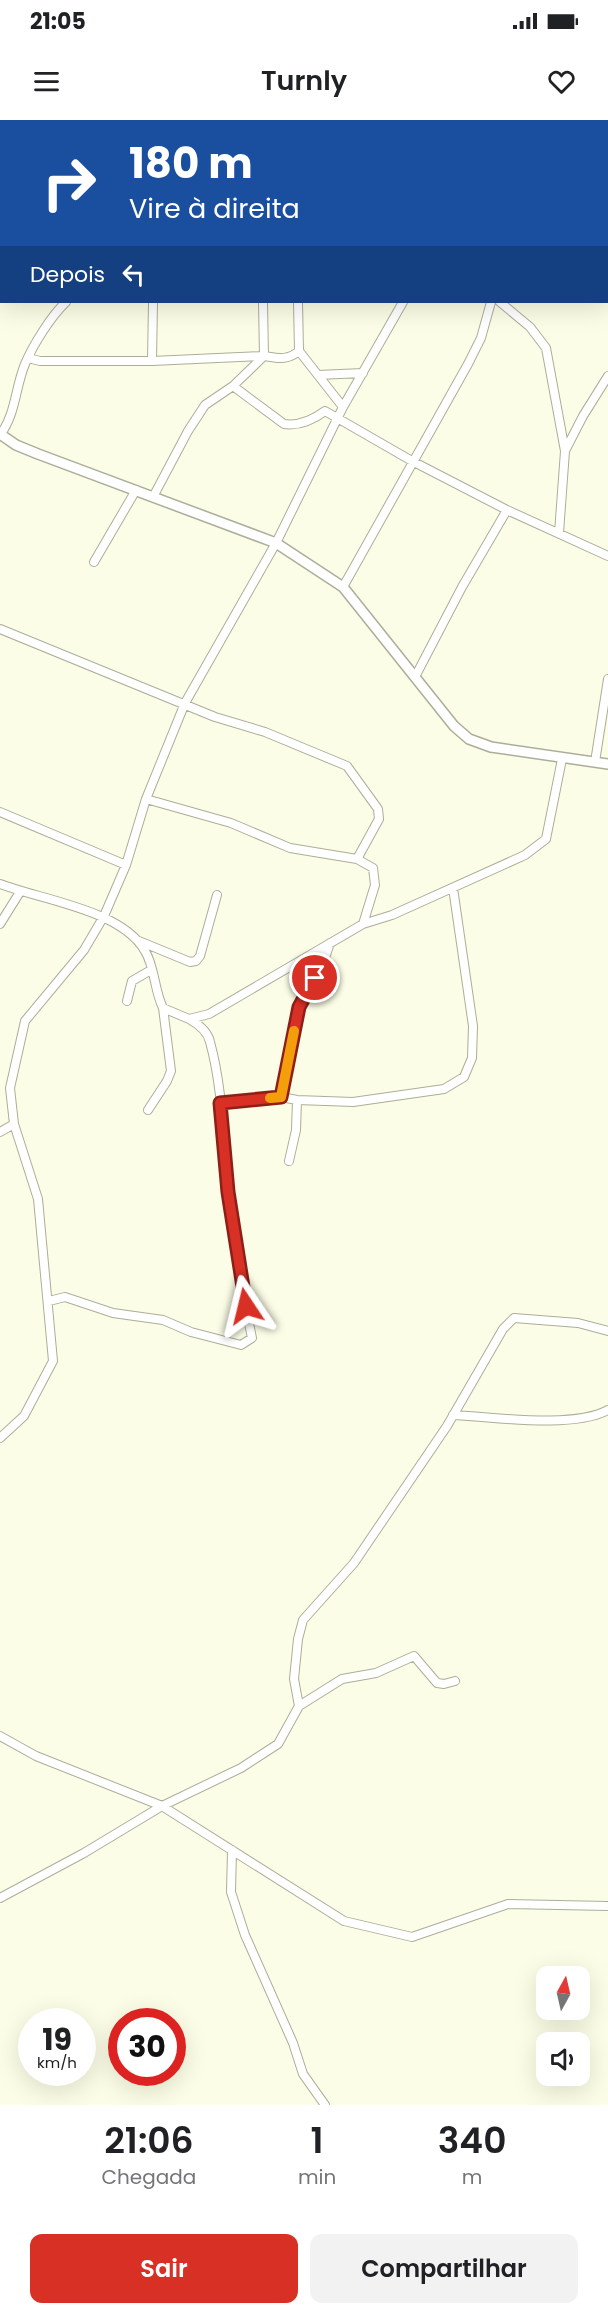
<!DOCTYPE html>
<html lang="pt">
<head>
<meta charset="utf-8">
<style>
  :root { --surface:#fff; --page:#f2f2f2; --text:#202124; --muted:#757577; --accent:#d93025 }
  body { margin:0; font-family:Poppins,sans-serif; background:var(--page); color:var(--text); height:100vh; display:flex; flex-direction:column; font-size:22px; white-space:nowrap }
  * { box-sizing:border-box; margin:0 }
  p { font-size:20px; color:var(--muted) }
  .icon { flex:none; width:33px; height:33px; fill:none; stroke:currentColor; stroke-width:2; stroke-linecap:round; stroke-linejoin:round }
  .map { position:relative; height:1985px; overflow:hidden }
  .sheet { display:flex; flex-direction:column; background:var(--surface); flex:1 }
  .sheet>* { flex:none }
  .hud { position:absolute; left:0px; top:0px; width:609px; height:183px; box-shadow:0 6px 24px #0002; background:#1a4fa0; color:#fff; overflow:hidden }
  .needle { width:39px; rotate:8deg }
  .fabs { position:absolute; left:536px; top:1846px; display:grid; gap:12px }
  .fabs a { display:grid; place-items:center; width:54px; height:54px; border-radius:12px; background:var(--surface); box-shadow:0 6px 24px #0002; font-size:30px }
  .speed { position:absolute; left:18px; top:1888px; display:flex; gap:12px; font-size:30px; font-weight:700; text-align:center }
  .speed>* { display:grid; place-content:center; width:78px; height:78px; border-radius:50%; background:var(--surface); box-shadow:0 6px 24px #0002; line-height:1 }
  .speed small { font-size:15px; font-weight:400 }
  .speed .limit { border:9px solid #d22; background:#fff; color:#111 }
  .pin { position:absolute; display:grid; place-items:center; width:51px; height:51px; color:#fff; margin:-26px; border:3px solid #fff; border-radius:50%; box-shadow:0 2px 6px #0007 }
  .me { position:absolute; width:66px; margin:-33px; rotate:350deg; stroke-linejoin:round; filter:drop-shadow(0 0 4px #0008) }
  .turn { display:flex; align-items:center; gap:21px; height:126px; padding:0 30px; font-size:27px }
  .turn .icon { width:78px; height:78px; stroke-width:2.5 }
  .turn b { display:block; font-size:42px; line-height:51px }
  .then { display:flex; align-items:center; height:57px; padding:0 30px; background:#0003; gap:12px; font-size:22px }
  .eta { display:flex; justify-content:space-evenly; align-items:center; height:102px; text-align:center }
  .eta b { font-size:36px; font-weight:600; line-height:42px }
  .action { display:flex; gap:12px; margin-top:auto; padding:12px 30px }
  .action a { flex:1; height:69px; border-radius:12px; background:var(--accent); color:#fff; font-size:24px; font-weight:600; line-height:69px; text-align:center }
  .action a+a { background:var(--page); color:var(--text) }
  .status { display:flex; justify-content:space-between; align-items:center; height:42px; padding:0 30px; background:var(--surface); direction:ltr }
  .status svg { height:16px; fill:currentColor }
  header { display:flex; justify-content:space-between; align-items:center; height:78px; padding:0 30px; background:var(--surface); font-size:27px; font-weight:600 }
  .map>svg:first-child { display:block }
  .lines { fill:none; stroke-linecap:round; stroke-linejoin:round }
  .minor-casing { stroke:#acae99; stroke-width:10 }
  .tertiary-casing { stroke:#acae99; stroke-width:12 }
  .minor { stroke:#fff; stroke-width:8 }
  .tertiary { stroke:#fff; stroke-width:9 }
  .route-casing { stroke:#8d1f18; stroke-width:15 }
  .route { stroke:#d93025; stroke-width:10 }
  .slow { stroke:#f59e0b; stroke-width:10 }
</style>
</head>
<body>
<div class="status"><b>21:05</b><svg viewBox="0 0 49 12"><path d="M0 12V9h3v3zM5 12V6h3v6zM10 12V3h3v9zM15 12V0h3v12zM26 1h20v11H26zM47 4h2v5h-2z"/></svg></div>
<header><svg class="icon" aria-label="menu" viewBox="0 0 24 24"><path d="M4 6h16M4 12h16M4 18h16"/></svg>Turnly<svg class="icon" aria-label="heart" viewBox="0 0 24 24"><path d="M12 20l-8-8c-3-5 5-10 8-4 3-6 11-1 8 4z"/></svg></header>
<div class="map">
<svg width="608" height="1985" viewBox="0 0 608 1985">
  <rect width="100%" height="100%" fill="#fbfde6"/>
  <g class="lines">
    <g class="minor-casing">
      <path id="minor" d="M292,0V2
        M262,2V0
        M478,2V0
        M608,2V1
        M298,182L299,231L343,287
        M500,182L530,207L546,228L565,331L559,413
        M299,231C287,241 278,238 264,236L233,266L284,304C299,306 313,300 325,291L412,341L507,390L608,436
        M28,238L40,241H152L264,236L263,182
        M152,241L153,182
        M318,255L363,253
        M0,315C16,294 15,268 25,244C33,225 51,196 66,182
        M565,331L583,296L608,256
        M153,377L188,311L205,285L233,266
        M94,442L136,370
        M343,467L468,244L481,218L491,182
        M0,509L215,597L265,612L347,646L378,689L379,699L357,739
        M415,557L462,467L507,390
        M595,642L608,559
        M146,679L231,703L290,728L357,739L373,748L375,765L363,804
        M0,692L126,745
        M0,764C42,780 122,790 145,831C155,847 154,870 163,888L189,899L209,894L363,804L392,795L525,735L546,719L562,639
        M0,804L20,772
        M139,821L190,842L196,841L200,836L217,775
        M127,881L132,861L151,850
        M281,977L299,887L323,844L330,823
        M221,983L281,977L297,980L353,982L444,969L464,957L472,938L473,906L453,768
        M148,990L167,961L171,951L163,888
        M0,1012L14,1004
        M289,1041L296,1010L297,980
        M49,1181L65,1177L113,1193L163,1200L191,1212L241,1225L252,1218C242,1169 232,1119 228,1068C223,1020 223,969 210,922C208,912 198,904 189,899
        M453,1295C494,1297 573,1309 608,1290
        M0,1318L24,1296L53,1241L38,1079L14,1004L10,968L25,901L84,830L104,796L126,745L146,679L185,583L276,423L343,287L403,182
        M299,1586L342,1559L376,1553L414,1536L437,1563L444,1564L455,1561
        M0,1616L36,1636L162,1686L344,1801L412,1817L508,1784L608,1786
        M232,1730L231,1772L245,1815L293,1923L303,1954L325,1985
        M0,1778L84,1733L162,1686L241,1648L278,1624L299,1586L294,1559L298,1519L303,1500L354,1443L447,1306L503,1209L514,1198L578,1203L608,1211"/>
    </g>
    <g class="tertiary-casing">
      <path id="tertiary" d="M0,314L16,325L38,334L276,423L343,467L454,606L469,619L491,627L608,644"/>
    </g>
    <use href="#minor" class="minor"/>
    <use href="#tertiary" class="tertiary"/>
  </g>
  <g class="lines">
    <g class="route-casing">
      <path id="route" d="M246,1186L228,1072L220,983L281,977L299,887L315,858"/>
    </g>
    <use href="#route" class="route"/>
    <path class="slow" d="M270,978L281,977L294,911"/>
  </g>
</svg>
<div class="fabs">
<a><svg class="needle" viewBox="-14 -14 28 28"><path d="M0-13l5 13h-10z" fill="#e53935"/><path d="M0 13l5-13h-10z" fill="#757577"/></svg></a>
<a><svg class="icon" aria-label="sound" viewBox="0 0 24 24"><path d="M4 9h4l5-4v14l-5-4H4zM17 9q2 3 0 6"/></svg></a>
</div>
<div class="speed"><div>19<small>km/h</small></div><div class="limit">30</div></div>
<div class="pin" style="left:315px;top:858px;background:#d93025"><svg class="icon" aria-label="arrive" viewBox="0 0 24 24"><path d="M6 21V4h12l-3 4 3 4H6"/></svg></div>
<svg class="me" style="left:246px;top:1186px" viewBox="-20 -20 40 40"><path d="M0-17L14 15 0 8-14 15z" fill="#d93025" stroke="#fff" stroke-width="4"/></svg>
<div class="hud">
<div class="turn"><svg class="icon" aria-label="right" viewBox="0 0 24 24"><path d="M7 20v-9h11M14 6l5 5-5 5"/></svg><div><b>180 m</b>Vire à direita</div></div>
<div class="then">Depois<svg class="icon" aria-label="left" viewBox="0 0 24 24"><path d="M17 20v-9H6M10 6l-5 5 5 5"/></svg></div>
</div>
</div>
<section class="sheet">
<div class="eta">
<div><b>21:06</b><p>Chegada</p></div>
<div><b>1</b><p>min</p></div>
<div><b>340</b><p>m</p></div>
</div>
<div class="action"><a>Sair</a><a>Compartilhar</a></div>
</section>
</body>
</html>
